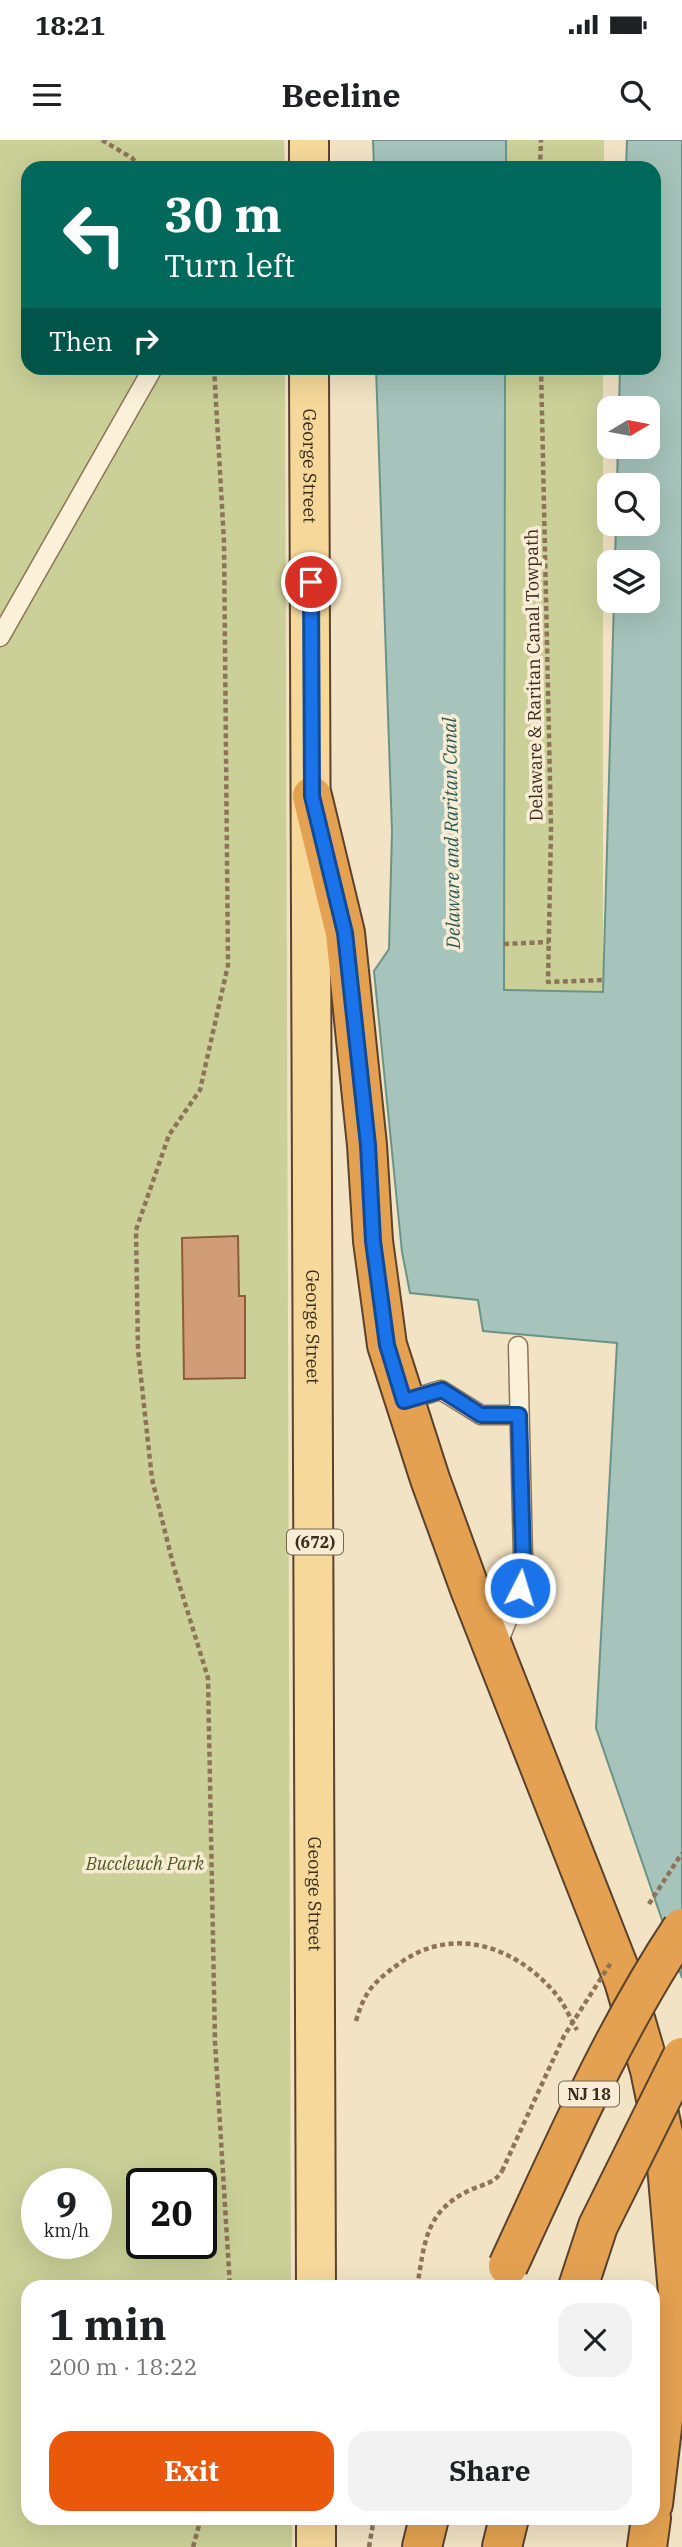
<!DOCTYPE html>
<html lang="en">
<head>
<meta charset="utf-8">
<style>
  :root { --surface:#fff; --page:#f2f2f2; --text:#202124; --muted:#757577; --accent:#ea580c }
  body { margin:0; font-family:"IBM Plex Serif",serif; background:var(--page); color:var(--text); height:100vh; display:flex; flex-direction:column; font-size:26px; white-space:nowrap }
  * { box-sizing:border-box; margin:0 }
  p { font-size:23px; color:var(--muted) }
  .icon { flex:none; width:38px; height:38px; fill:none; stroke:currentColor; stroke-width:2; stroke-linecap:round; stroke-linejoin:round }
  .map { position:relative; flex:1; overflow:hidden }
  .panel { position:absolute; left:21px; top:2140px; width:639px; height:245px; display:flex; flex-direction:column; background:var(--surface); border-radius:21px; box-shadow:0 7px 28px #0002 }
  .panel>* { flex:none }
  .hud { position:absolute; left:21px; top:21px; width:640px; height:214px; border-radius:21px; box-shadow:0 7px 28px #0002; background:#00695c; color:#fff; overflow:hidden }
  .needle { width:46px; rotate:80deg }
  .tools { position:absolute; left:597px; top:256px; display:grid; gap:14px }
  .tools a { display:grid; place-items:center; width:63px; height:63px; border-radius:14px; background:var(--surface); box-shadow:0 7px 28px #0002; font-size:35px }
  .speed { position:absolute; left:21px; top:2028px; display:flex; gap:14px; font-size:35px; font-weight:700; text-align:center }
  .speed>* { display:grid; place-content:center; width:91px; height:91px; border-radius:50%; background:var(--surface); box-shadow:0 7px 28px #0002; line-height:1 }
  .speed small { font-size:18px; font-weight:400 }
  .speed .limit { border:4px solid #111; border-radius:10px; background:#fff; color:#111 }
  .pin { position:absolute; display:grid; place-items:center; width:60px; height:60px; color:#fff; margin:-30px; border:4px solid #fff; border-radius:50%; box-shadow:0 2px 7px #0007 }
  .me { position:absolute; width:77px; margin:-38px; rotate:5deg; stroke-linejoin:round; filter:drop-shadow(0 0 5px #0008) }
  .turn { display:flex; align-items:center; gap:24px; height:147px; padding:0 28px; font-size:32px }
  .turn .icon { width:91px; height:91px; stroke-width:2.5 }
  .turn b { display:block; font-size:49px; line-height:60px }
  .then { display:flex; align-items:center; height:66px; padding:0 28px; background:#0003; gap:14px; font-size:26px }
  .round { display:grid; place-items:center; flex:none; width:74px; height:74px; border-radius:21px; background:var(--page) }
  .overview { display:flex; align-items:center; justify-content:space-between; height:119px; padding:0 28px }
  h1 { font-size:42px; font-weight:800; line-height:52px }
  .action { display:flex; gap:14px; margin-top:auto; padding:14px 28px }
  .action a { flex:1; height:80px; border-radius:21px; background:var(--accent); color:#fff; font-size:28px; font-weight:800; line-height:80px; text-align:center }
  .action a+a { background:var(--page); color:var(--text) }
  .status { display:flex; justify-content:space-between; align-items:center; height:49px; padding:0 35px; background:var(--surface); direction:ltr }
  .status svg { height:19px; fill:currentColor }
  header { display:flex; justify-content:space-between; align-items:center; height:91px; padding:0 28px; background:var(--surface); font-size:32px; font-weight:800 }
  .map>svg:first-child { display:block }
  .green { fill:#cad097; fill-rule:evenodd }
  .water { fill:#a6c4bb; stroke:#6c9389; stroke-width:2 }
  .building { fill:#d19c78; stroke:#8d5c3d; stroke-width:2 }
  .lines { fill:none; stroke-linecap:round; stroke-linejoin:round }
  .service-casing { stroke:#8d7459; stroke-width:21 }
  .primary-casing { stroke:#5a422d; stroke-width:42 }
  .motorway-casing { stroke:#5a422d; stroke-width:42 }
  .path { stroke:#8d7459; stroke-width:4.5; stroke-dasharray:5 3.5; stroke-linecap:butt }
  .service { stroke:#fbf0d8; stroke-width:18 }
  .primary { stroke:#f6d89a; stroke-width:38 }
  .motorway { stroke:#e4a151; stroke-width:38 }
  .motorway-bridge-casing { stroke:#5a422d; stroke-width:42; stroke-linecap:butt }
  .path-bridge { stroke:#8d7459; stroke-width:4.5; stroke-dasharray:5 3.5; stroke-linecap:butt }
  .motorway-bridge { stroke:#e4a151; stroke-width:38 }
  .route-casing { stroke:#114b97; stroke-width:18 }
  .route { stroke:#1a73e8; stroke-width:12 }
  .labels { text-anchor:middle; stroke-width:7; stroke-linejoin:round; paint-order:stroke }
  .shield { fill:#f8edd4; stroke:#746655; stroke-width:2 }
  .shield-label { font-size:16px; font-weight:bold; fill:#3c2c1e }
  .street-label { font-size:18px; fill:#3c2c1e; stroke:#f8edd4 }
  .park-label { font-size:18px; font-style:italic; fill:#4d5a23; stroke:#f8edd4 }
  .water-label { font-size:19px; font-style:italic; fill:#2c5c59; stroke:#f8edd4 }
</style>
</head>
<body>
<div class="status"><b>18:21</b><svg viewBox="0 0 49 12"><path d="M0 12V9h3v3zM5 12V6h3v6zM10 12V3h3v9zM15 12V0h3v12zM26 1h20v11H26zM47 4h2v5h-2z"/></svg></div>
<header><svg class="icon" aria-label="menu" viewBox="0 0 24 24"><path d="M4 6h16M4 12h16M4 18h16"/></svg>Beeline<svg class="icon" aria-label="search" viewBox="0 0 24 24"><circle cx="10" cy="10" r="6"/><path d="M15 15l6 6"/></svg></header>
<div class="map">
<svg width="682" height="2407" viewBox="0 0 682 2407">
  <rect width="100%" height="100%" fill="#f1e3c4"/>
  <path class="green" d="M0,0H284L285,28H28V228H285L291,2147H28V2378H292V2407H0ZM37,2044H96V2104H37ZM142,2044H201V2104H142Z
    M506,0H604V28H506Z
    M505,228H603V852L504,851Z"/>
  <path class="water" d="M373,0H506V28H374Z
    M627,0H682V1838L596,1588L617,1203L483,1191L478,1160L410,1153L402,1112L374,831L389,809L392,691L376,228H505L504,850L603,852L614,460H648V422H615L616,383H648V345H617L618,306H648V268H619L620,228H654V28H626Z"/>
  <path class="building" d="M238,1096L239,1156H245V1238L184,1239L182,1098Z"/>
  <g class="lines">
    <g class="service-casing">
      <path id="service" d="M0,497L153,228
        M404,1261L441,1250L481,1275H519
        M497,1506L520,1448L523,1417L518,1206"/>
    </g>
    <g class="primary-casing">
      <g id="primary">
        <path d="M309,0V28"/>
        <path id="s1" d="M309,228L316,2147"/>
        <path d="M316,2407V2378"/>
      </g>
    </g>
    <g class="motorway-casing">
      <path id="motorway" d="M312,656L345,793L367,1005L373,1101L387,1205L430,1339L470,1449L624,1841L650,1930L665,2003L678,2153L653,2364
        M422,2407L429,2378
        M502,2407L509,2378
        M647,2407L651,2378"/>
    </g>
    <path class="path" d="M102,0L132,18L141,28
      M540,28L541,0
      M214,228L224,401L228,825L200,950L169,995L136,1090L138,1210L152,1339L173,1424L208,1538L215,1902L230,2147
      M541,228L551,688L548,842L604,840
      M504,804L549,802
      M356,1881C365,1850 374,1842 400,1823C453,1785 515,1806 555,1853C564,1863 570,1878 577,1890
      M417,2147C425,2103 424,2072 470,2050C483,2044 494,2044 502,2031
      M193,2407L201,2378
      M369,2407L374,2378"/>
    <use href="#service" class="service"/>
    <use href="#primary" class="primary"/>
    <use href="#motorway" class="motorway"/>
    <g class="motorway-bridge-casing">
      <path id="motorway-bridge" d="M508,2126C561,2012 612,1893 682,1788
        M578,2147L598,2086L682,1917"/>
    </g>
    <path class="path-bridge" d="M649,1764L682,1713
      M502,2031L564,1896L612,1821"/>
    <use href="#motorway-bridge" class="motorway-bridge"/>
  </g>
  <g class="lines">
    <g class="route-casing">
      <path id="route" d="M311,442L312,656L345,793L368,1005L373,1101L387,1205L404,1261L442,1250L481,1275H519L523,1417L520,1448"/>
    </g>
    <use href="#route" class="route"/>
  </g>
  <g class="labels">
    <g class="shield">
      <rect x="287" y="1389.5" width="56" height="25" rx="5"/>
      <rect x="559" y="1941.5" width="60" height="25" rx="5"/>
    </g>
    <g class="shield-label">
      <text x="315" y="1408">(672)</text>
      <text x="589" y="1960">NJ 18</text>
    </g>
    <g class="street-label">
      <text dy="6" stroke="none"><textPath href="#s1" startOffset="98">George Street</textPath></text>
      <text transform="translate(534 535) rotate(-91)" y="6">Delaware &amp; Raritan Canal Towpath</text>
      <text dy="6" stroke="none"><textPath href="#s1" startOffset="959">George Street</textPath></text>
      <text dy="6" stroke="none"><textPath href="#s1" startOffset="1526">George Street</textPath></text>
    </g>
    <g class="park-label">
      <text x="145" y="1730">Buccleuch Park</text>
    </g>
    <g class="water-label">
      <text transform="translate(451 693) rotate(-91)" y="7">Delaware and Raritan Canal</text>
    </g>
  </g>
</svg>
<div class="tools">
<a><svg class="needle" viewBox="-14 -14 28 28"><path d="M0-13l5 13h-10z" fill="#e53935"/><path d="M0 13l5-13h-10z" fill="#757577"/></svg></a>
<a><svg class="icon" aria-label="search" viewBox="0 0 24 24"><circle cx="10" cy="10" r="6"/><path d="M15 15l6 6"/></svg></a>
<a><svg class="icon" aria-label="layers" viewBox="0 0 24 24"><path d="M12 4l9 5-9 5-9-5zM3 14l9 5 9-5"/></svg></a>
</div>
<div class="speed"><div>9<small>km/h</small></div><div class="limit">20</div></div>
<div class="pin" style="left:311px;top:442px;background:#d93025"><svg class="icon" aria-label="arrive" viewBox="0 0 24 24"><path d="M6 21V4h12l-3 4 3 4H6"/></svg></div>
<svg class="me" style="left:520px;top:1448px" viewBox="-20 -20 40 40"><circle r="17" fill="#1a73e8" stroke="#fff" stroke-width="3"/><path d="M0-11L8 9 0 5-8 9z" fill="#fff"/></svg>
<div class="hud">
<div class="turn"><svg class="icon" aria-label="left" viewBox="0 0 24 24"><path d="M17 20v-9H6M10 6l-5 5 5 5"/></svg><div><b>30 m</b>Turn left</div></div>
<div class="then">Then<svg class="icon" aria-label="right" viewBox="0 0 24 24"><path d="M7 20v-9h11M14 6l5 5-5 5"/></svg></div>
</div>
<section class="panel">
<div class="overview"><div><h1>1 min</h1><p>200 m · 18:22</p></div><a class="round"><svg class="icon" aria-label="close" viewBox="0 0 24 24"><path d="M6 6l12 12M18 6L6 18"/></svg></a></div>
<div class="action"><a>Exit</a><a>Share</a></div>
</section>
</div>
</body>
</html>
